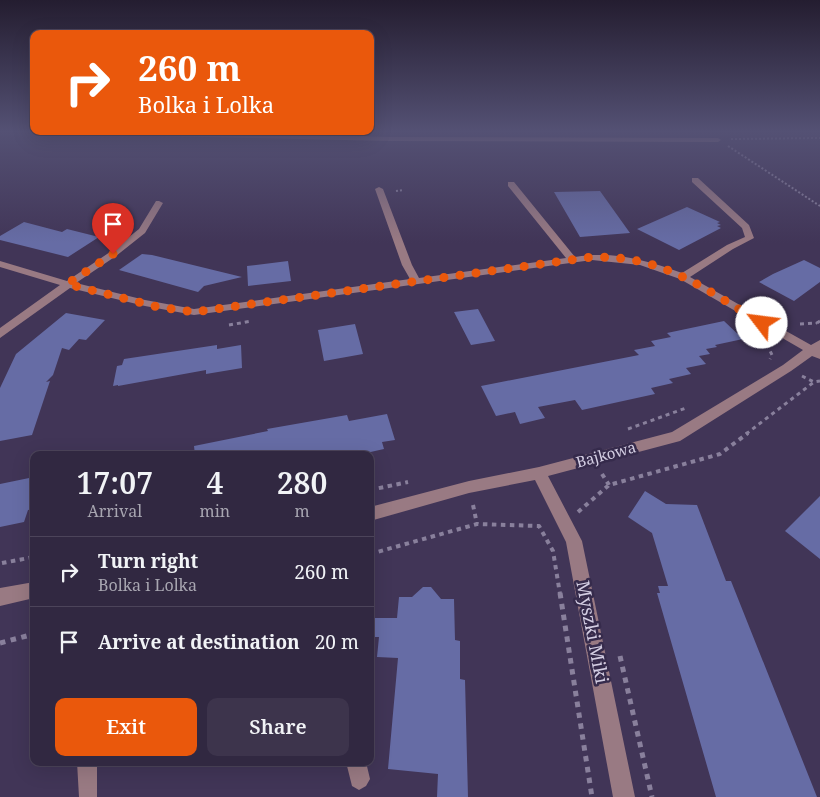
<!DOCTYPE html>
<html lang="en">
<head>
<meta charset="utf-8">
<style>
  :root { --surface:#312841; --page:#3d344c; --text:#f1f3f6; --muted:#a8a6b1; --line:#4c445a; --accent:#ea580c }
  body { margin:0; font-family:"Noto Serif",serif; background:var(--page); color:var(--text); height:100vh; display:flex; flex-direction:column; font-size:19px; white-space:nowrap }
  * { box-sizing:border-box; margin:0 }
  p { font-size:16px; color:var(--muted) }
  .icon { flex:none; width:28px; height:28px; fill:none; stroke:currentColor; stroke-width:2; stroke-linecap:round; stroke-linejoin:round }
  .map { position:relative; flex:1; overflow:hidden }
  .side { position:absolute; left:30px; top:451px; width:344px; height:315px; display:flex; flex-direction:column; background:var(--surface); border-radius:10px; box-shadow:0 5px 20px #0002,0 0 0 1px var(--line) }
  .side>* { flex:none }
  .hud { position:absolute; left:30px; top:30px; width:344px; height:105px; border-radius:10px; box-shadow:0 5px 20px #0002,0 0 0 1px var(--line); background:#ea580c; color:#fff; overflow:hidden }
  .pin { position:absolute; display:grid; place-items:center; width:42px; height:42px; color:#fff; margin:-51px -21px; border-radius:50% 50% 50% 0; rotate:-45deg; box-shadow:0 0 5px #0007 }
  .pin .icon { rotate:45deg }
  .me { position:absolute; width:55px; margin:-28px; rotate:300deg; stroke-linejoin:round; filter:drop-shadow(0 0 4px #0008) }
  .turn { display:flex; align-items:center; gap:18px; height:105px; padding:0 25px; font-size:22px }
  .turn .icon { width:65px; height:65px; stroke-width:2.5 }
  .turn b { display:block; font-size:35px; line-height:42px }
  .eta { display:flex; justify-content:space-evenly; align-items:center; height:85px; text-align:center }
  .eta b { font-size:30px; font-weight:600; line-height:35px }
  .action { display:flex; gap:10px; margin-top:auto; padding:10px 25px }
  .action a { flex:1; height:58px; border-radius:10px; background:var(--accent); color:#fff; font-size:20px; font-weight:600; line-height:58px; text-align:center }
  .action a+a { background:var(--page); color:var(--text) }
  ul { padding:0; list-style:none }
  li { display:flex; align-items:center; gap:15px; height:70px; padding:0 25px; border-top:1px solid var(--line) }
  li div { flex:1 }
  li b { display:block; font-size:19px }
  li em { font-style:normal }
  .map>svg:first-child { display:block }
  .building { fill:#666ca5 }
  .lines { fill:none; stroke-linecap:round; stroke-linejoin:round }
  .path-far3 { stroke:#89809c; stroke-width:2; stroke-dasharray:2 2; stroke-linecap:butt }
  .path-far2 { stroke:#89809c; stroke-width:3; stroke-dasharray:4 4; stroke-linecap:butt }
  .path-far1 { stroke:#89809c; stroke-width:4; stroke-dasharray:4.5 4.5; stroke-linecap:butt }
  .path { stroke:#89809c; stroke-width:5; stroke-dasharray:5.5 5.5; stroke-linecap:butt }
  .minor { fill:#997a83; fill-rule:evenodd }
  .route { stroke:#ea580c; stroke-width:9; stroke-dasharray:0 16.2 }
  .labels { text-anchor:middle; stroke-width:5; stroke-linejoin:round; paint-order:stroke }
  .street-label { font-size:15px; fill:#d4cee3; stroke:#362b4c }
  .near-street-label { font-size:18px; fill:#d4cee3; stroke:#362b4c }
</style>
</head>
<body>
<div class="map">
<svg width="820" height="797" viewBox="0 0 820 797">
  <rect width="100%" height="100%" fill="#413557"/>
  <path class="building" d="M600,191L630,233L580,237L554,192Z
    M687,207L720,222L717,223L721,225L717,226L721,228L679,250L637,229Z
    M24,222L62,232L67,229L99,237L68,257L0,240V236Z
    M142,254L152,255L242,277L204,286L198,292L119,270Z
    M804,260L820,268V282L794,301L759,282L773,274Z
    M288,261L291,281L248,286L247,266Z
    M478,309L495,341L471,345L454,312Z
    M66,313L105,320L86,340L79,339L69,350L62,348L53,375L46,382L50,381L32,435L0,441V388L16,354Z
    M724,321L743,339L715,345L717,347L706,349L710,354L699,356L706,364L686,368L691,374L669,379L673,383L651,388L655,394L582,410L575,400L538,407L545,418L520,424L515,412L496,416L481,386L639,355L634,350L655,346L651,341L671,337L667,333Z
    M355,324L363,354L324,361L318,330Z
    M217,345V349L241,345L242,368L206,374V370L118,386V385L113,386L117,366L122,365L124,359Z
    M387,414L395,440L382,442L384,449L357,455H195L194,446L268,431L267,429L347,415L349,421Z
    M34,477V509L28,510L24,522L0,527V484Z
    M645,491L666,504L697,505L726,581H731L817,797H716L657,593H660L658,586H668L652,533L628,517Z
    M820,496V559L785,531Z
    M423,587H431L441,599H454L455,640L460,641V679L465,680L468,797H437L438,774L388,769L398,658L377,657L379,637H373L375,618H397L399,597H412Z"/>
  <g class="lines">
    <path class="path-far3" d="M731,139L820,138
      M728,146L820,206
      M396,191L403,190"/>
    <path class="path-far2" d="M820,321L817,323L820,325
      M800,324L817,323
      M229,325L252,321
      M767,344L772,355L770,359
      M802,376L814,382L820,381
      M628,429L686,408
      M746,434L814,382"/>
    <path class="path-far1" d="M602,474L609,485
      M370,490L408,482
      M473,505L477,524
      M578,512L609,485L720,454L748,433
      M370,554L477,524L539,526L553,551L560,594
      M2,563L34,557"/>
    <path class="path" d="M560,593L592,797
      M0,643L34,634
      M620,656L652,797
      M370,723L372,739"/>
    <path class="minor" d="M66,132H136L391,137L718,138L721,140L718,142L391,141L69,134Z
      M692,178H698L749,225L754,238L733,249L690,277L811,345L820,340V359L812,356L791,371L680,441L548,476L582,541L635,797H613L566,542L535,480L469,493L370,521V507L469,481L539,467L672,432L783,365L803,350L680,279L640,265L592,260L194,315L145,306L70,288L0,338V328L60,285L0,267V261L67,281L110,252L139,229L156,201H159L163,203L145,233L116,256L76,283L145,300L194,309L410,279L402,265L375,189L379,187L383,189L412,265L419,278L566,258L508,186V182H514L575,257C615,251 645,260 682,273L727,245L745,237L742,228L692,182Z
      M34,582V598L0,606V588Z
      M77,762H97V797H79Z
      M346,762H366L370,779L366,786L359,790L352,786Z"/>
  </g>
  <linearGradient id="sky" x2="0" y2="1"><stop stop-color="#241d30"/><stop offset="0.54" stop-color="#545174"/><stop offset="1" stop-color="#545174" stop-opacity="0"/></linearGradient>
  <rect width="820" height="243" fill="url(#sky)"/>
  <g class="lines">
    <path class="route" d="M113,254L67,284L158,307L194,312L592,257C609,257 625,258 642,262C685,272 724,301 762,323"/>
  </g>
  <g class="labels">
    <g class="street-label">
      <text transform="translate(606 455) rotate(-15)" y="5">Bajkowa</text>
    </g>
    <g class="near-street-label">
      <text transform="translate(592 632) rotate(79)" y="6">Myszki Miki</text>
    </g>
  </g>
</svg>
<div class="pin" style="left:113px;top:254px;background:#d93025"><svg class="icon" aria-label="arrive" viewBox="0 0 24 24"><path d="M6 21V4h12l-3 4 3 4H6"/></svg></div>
<svg class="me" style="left:762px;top:323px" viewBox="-20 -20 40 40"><circle r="19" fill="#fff"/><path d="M0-13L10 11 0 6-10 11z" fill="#ea580c"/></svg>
<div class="hud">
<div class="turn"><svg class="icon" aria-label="right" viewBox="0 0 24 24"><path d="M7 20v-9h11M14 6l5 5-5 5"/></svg><div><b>260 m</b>Bolka i Lolka</div></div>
</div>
<section class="side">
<div class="eta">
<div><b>17:07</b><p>Arrival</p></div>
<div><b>4</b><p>min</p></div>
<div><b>280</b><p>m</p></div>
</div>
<ul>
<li><svg class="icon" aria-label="right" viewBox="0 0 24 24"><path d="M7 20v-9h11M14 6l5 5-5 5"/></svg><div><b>Turn right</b><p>Bolka i Lolka</p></div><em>260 m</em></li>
<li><svg class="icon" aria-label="arrive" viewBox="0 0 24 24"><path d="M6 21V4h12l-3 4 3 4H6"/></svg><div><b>Arrive at destination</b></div><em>20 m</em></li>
</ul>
<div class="action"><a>Exit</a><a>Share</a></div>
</section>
</div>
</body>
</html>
